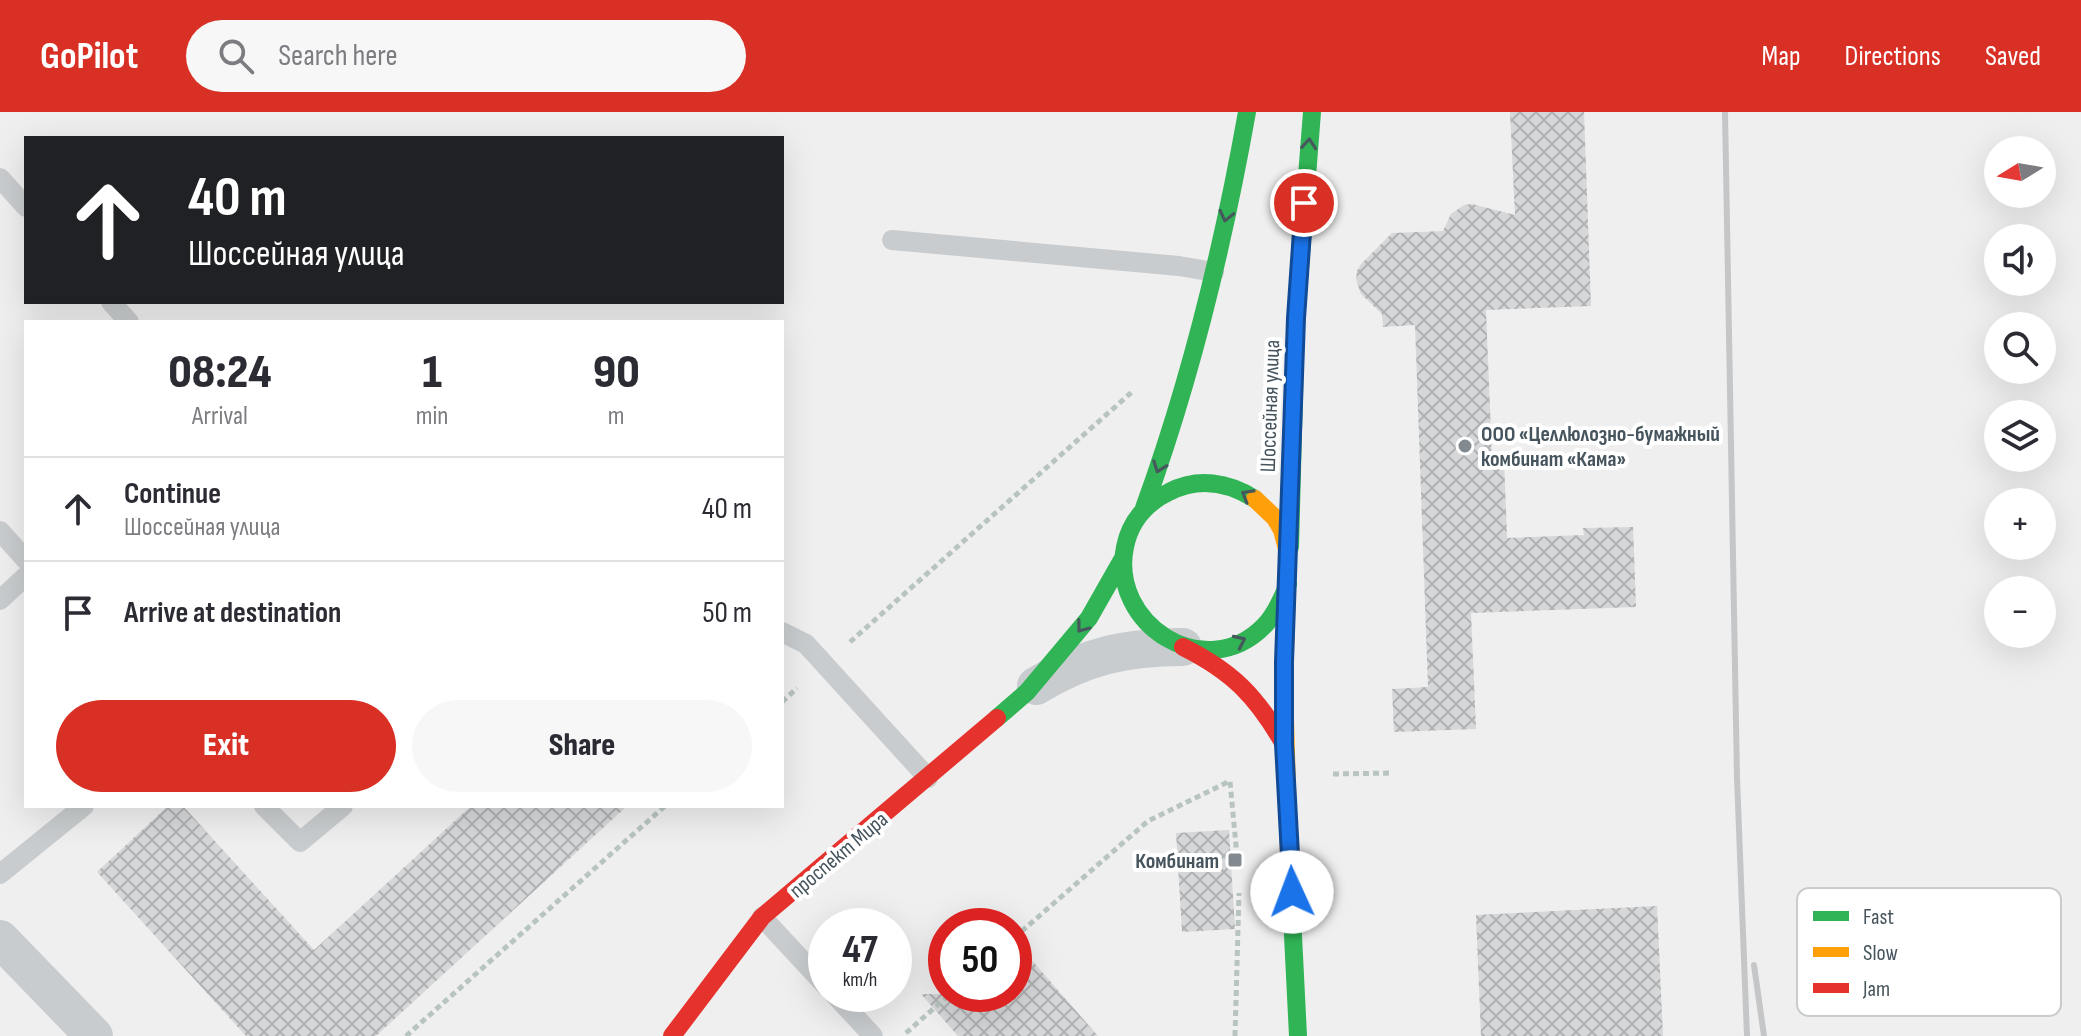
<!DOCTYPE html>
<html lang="en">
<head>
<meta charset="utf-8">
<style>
  :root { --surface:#fff; --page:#f7f7f7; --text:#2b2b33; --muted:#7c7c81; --line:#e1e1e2; --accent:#d93025 }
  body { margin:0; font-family:"Sofia Sans Condensed",sans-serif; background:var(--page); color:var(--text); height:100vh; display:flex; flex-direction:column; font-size:30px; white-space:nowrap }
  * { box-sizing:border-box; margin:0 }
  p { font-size:26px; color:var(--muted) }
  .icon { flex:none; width:44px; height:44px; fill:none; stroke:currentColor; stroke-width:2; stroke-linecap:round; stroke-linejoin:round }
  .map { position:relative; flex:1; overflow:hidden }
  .side { position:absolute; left:24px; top:208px; width:760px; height:488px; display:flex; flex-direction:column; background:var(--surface); border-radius:0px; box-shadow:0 8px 32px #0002 }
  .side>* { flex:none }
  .top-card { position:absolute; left:24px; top:24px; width:760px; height:168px; border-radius:0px; box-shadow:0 8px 32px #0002; background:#202124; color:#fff; overflow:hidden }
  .needle { width:52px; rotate:259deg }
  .tools { position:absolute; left:1984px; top:24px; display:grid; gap:16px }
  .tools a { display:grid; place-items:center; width:72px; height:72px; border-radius:50%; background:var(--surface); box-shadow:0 8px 32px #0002; font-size:40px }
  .speed { position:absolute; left:808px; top:796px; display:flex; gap:16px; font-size:40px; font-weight:700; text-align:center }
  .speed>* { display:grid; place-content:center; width:104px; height:104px; border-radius:50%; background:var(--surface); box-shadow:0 8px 32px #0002; line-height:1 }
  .speed small { font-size:20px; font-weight:400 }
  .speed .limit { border:12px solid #d22; background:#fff; color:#111 }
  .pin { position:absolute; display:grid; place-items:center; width:68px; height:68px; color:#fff; margin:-34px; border:4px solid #fff; border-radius:50%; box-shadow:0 2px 8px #0007 }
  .me { position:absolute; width:88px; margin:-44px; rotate:358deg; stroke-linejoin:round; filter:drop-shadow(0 0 6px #0008) }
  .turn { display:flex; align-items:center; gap:28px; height:168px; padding:0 32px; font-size:36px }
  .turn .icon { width:104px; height:104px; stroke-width:2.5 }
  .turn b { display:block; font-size:56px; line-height:68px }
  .eta { display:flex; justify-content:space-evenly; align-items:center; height:136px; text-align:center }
  .eta b { font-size:48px; font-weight:800; line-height:56px }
  .button { display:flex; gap:16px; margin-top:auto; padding:16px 32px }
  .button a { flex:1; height:92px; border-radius:48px; background:var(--accent); color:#fff; font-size:32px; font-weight:800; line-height:92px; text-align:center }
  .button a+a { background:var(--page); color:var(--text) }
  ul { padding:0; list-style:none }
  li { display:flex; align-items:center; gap:24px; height:104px; padding:0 32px; border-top:2px solid var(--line) }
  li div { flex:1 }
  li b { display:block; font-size:30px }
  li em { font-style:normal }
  header { display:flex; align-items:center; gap:48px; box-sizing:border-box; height:112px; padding:0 40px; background:var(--accent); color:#fff }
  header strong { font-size:38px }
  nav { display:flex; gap:44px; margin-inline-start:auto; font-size:28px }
  .search { width:560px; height:72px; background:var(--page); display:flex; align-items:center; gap:20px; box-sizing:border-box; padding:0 28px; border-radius:44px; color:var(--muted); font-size:30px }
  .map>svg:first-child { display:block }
  .building { fill:url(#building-cross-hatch) }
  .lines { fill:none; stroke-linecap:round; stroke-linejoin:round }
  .path { stroke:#b7c4bf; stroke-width:5; stroke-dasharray:6 4; stroke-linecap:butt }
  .lane { stroke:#c9ccce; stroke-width:20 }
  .street { stroke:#c9ccce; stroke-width:38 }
  .fast { stroke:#30b455; stroke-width:18 }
  .slow { stroke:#ff9f0a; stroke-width:18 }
  .jam { stroke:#e5322d; stroke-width:18 }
  .rail { stroke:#c4c6c8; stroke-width:6 }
  .oneway { stroke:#45595d }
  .route-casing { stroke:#114b97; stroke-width:20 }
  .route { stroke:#1a73e8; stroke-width:14 }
  .poi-dot { fill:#828a90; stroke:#fff; stroke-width:3 }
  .labels { text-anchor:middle; stroke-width:8; stroke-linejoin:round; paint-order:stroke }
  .street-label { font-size:22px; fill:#46545d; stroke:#fff }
  .poi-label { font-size:22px; font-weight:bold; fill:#46545d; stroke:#fff; text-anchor:start }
  .key { fill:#fff; stroke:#c8ccce; stroke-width:2 }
  .key-label { font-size:22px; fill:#46545d }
</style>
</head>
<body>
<header>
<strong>GoPilot</strong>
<div class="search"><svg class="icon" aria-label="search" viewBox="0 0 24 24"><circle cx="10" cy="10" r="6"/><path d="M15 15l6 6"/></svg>Search here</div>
<nav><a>Map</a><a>Directions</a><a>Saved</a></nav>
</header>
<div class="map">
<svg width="2081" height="924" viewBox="0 0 2081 924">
  <defs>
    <pattern id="building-cross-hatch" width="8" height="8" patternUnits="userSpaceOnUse" patternTransform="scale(2)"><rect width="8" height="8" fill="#d6d7d8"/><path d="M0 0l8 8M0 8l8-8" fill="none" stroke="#afb1b2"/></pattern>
  </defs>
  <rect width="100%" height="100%" fill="#f0efef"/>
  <path class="building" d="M1510,0H1584L1591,194L1486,198L1492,347L1504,346L1507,426L1584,423L1583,416L1633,415L1636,495L1471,501L1476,617L1394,620L1392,577L1428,575L1415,213L1383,215L1382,202L1361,182L1356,167L1357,159L1361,152L1392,121L1443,119L1451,102L1464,93L1472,92L1515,103Z
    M168,694H183L314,838L471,694H627L376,924H246L97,760Z
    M1229,718L1235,817L1182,820L1176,721Z
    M1657,794L1663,924H1481L1476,803Z
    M1014,828L1098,924H958L921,882H1014Z"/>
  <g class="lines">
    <path class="path" d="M850,530L1133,279
      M782,590L797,576
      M1333,662L1392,661
      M1014,826L1148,709L1230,669L1238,755
      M906,921L950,882
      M406,924L665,694
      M1235,924L1239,781"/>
    <path class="lane" d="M0,66L26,95
      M892,128L1179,154L1214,160
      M111,190L129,210
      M0,419L26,448
      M0,488L26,464
      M782,520L806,532L928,666
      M264,694L300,730L343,694
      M0,762L84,694
      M762,805L826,874
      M834,882L873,924"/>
    <path class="street" d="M1036,574C1085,544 1126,535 1183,535
      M0,827L94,924"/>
    <path class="fast" d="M1255,387C1228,370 1198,365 1169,380C1146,391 1130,410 1125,435C1109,512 1205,574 1264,514C1275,503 1282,487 1288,472
      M1144,396C1191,267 1223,135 1247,0
      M1290,435L1296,206L1312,0
      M997,606L1027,580L1089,506L1122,448
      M1289,743L1298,924"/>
    <path class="slow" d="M1255,387L1275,406L1282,418L1288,441L1284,572L1289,743"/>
    <path class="jam" d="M1183,535C1233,560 1256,584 1284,632
      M672,924L762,805L997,606"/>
    <path class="rail" d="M1725,0L1737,666L1747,924
      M1754,853L1764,924"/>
  </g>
  <defs><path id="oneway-chevron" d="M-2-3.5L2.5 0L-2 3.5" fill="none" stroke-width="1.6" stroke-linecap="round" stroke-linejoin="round" transform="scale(2)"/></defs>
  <g class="oneway">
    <use href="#oneway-chevron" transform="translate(1309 32) rotate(-85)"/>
    <use href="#oneway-chevron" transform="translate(1226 104) rotate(103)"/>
    <use href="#oneway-chevron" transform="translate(1159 355) rotate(110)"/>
    <use href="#oneway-chevron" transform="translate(1247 383) rotate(-150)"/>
    <use href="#oneway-chevron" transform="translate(1082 515) rotate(127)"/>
    <use href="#oneway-chevron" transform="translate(1240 529) rotate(-25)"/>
  </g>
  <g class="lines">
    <g class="route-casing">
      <path id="route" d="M1292,780L1284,632V550L1296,206L1304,91"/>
    </g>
    <use href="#route" class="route"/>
  </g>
  <g class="poi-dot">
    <circle cx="1465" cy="334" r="8"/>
    <rect x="1227" y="740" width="16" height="16" rx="4"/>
  </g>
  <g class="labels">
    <g class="street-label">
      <text transform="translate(1269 294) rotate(-88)" y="8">Шоссейная улица</text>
      <text transform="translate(838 742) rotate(-40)" y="8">проспект Мира</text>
    </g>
    <g class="poi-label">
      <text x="1481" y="329">ООО «Целлюлозно-бумажный<tspan x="1481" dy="25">комбинат «Кама»</tspan></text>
      <text x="1219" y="756" text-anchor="end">Комбинат</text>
    </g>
  </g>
  <rect x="1797" y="776" width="264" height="128" rx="12" class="key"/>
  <rect x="1813" y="799" width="36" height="10" fill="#30b455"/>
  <rect x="1813" y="835" width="36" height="10" fill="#ff9f0a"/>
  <rect x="1813" y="871" width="36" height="10" fill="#e5322d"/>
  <g class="key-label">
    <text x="1863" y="812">Fast</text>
    <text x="1863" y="848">Slow</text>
    <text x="1863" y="884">Jam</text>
  </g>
</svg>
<div class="tools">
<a><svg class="needle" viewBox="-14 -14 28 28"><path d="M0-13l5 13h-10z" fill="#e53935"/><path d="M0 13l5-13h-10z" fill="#7c7c81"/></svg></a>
<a><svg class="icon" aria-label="sound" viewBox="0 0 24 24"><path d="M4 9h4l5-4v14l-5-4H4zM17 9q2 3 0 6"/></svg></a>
<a><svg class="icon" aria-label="search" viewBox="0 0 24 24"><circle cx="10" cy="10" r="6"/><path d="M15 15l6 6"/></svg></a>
<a><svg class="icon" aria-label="layers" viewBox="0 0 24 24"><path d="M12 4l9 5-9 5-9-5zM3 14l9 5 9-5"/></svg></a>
<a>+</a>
<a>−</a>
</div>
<div class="speed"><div>47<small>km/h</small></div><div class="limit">50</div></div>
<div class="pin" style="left:1304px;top:91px;background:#d93025"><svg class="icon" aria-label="arrive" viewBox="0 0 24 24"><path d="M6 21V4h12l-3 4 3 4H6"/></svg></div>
<svg class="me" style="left:1292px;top:780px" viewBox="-20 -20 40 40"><circle r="19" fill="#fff"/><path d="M0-13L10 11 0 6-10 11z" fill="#1a73e8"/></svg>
<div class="top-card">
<div class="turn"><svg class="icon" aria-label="ahead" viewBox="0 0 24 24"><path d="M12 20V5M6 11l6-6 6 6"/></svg><div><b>40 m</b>Шоссейная улица</div></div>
</div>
<section class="side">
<div class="eta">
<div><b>08:24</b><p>Arrival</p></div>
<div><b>1</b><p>min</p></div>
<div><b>90</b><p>m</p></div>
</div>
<ul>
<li><svg class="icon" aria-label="ahead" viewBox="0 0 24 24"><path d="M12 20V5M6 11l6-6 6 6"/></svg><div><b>Continue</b><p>Шоссейная улица</p></div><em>40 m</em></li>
<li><svg class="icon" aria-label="arrive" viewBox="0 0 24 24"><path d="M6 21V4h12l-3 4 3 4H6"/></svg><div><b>Arrive at destination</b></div><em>50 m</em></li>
</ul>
<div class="button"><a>Exit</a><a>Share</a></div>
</section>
</div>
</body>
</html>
